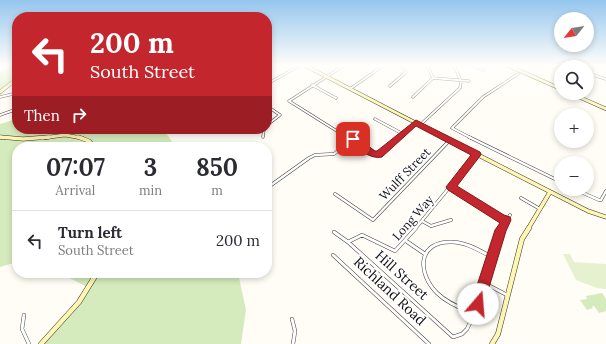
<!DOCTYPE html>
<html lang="en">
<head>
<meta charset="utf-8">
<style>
  :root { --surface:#fff; --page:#f2f2f3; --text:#2b2b33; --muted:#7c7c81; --line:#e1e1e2 }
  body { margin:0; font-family:Lora,serif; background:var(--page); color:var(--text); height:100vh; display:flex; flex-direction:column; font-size:15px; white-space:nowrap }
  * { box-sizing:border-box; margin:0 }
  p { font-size:13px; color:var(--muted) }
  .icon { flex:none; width:22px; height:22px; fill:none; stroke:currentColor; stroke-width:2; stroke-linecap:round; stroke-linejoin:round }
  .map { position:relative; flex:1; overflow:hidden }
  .drawer { position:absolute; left:12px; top:142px; width:260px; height:136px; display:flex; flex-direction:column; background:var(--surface); border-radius:16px; box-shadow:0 2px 6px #0003 }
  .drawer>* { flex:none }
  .top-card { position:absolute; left:12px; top:12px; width:260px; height:122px; border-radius:16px; box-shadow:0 2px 6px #0003; background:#c4262e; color:#fff; overflow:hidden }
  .needle { width:26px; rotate:240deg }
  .buttons { position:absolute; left:554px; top:12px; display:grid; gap:8px }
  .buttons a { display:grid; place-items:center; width:40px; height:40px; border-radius:50%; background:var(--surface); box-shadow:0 2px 6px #0003; font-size:20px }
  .pin { position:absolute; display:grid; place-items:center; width:34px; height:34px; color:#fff; margin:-17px; border-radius:8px; box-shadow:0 2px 6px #0006 }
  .me { position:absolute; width:44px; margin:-22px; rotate:18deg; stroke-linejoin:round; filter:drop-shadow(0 0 3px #0008) }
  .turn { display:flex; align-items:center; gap:14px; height:84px; padding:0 12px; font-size:18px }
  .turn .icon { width:52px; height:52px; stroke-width:2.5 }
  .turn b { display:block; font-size:28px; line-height:34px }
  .then { display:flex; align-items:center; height:38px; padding:0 12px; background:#0003; gap:8px; font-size:15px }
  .eta { display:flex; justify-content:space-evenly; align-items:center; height:68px; text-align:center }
  .eta b { font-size:24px; font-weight:700; line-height:28px }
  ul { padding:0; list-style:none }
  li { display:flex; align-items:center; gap:12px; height:60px; padding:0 12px; border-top:1px solid var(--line) }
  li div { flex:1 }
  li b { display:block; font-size:15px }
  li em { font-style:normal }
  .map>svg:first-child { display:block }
  .green { fill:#d5ebbd }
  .pitch { fill:#e6f2cf }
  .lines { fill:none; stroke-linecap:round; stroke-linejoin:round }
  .street-far2-casing { stroke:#444; stroke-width:3 }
  .street-far1-casing { stroke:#444; stroke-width:3.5 }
  .street-casing { stroke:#444; stroke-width:4 }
  .secondary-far2-casing { stroke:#333; stroke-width:4 }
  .secondary-far1-casing { stroke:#333; stroke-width:4.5 }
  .secondary-casing { stroke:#333; stroke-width:5.5 }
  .street-far2 { stroke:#fff; stroke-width:2 }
  .street-far1 { stroke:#fff; stroke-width:2.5 }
  .street { stroke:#fff; stroke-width:3 }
  .secondary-far2 { stroke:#fff6b0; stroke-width:3 }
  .secondary-far1 { stroke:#fff6b0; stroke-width:3.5 }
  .secondary { stroke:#fff6b0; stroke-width:4.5 }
  .route { fill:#c4262e; stroke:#7f191e }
  .labels { text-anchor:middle; stroke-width:4; stroke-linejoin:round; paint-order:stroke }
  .street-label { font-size:12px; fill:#111; stroke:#fff }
  .near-street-label { font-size:14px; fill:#111; stroke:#fff }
</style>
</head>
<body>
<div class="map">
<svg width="606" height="344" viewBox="0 0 606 344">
  <rect width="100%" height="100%" fill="#fffdf5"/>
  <path class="green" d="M14,65L13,83L0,96V71Z
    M17,119V129H159C167,133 171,138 174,147H17V262L0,267V124Z
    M60,273H238L246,310L241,344H41L89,288Z
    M602,293L606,299V311L599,313L594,306H592L593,308L587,310L580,300L587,299L586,296Z"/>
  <path class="pitch" d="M563,254H570L574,262L606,264V289L597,288L576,280Z"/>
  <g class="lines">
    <g class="street-far2-casing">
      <path id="street-far2" d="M345,65L289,101L348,138
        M455,65H472L484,70
        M556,65L565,67
        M587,73L606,79
        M587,75L595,65
        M433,78L469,81
        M267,84L301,65
        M312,85L336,98
        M390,86L405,73L404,67L399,65
        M350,89L384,65
        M0,97L17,93
        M413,97L433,78L427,65
        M267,106L280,115L267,125
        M0,115L17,109
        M375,119L403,134
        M420,125L460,88L461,81L454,65
        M263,137L264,129
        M399,138L416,123
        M471,138L452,128L483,97L518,74"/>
    </g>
    <g class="street-far1-casing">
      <path id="street-far1" d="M346,137L376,155L382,153L401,137
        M469,137L561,182
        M451,187L501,219L506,220
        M267,188L309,158L315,155L334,154L353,139
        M574,189L599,200H601L606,191
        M335,194L373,220L450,140
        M521,198L540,209
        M422,221L431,226L451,220
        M415,229L477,154
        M502,229L510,215"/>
    </g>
    <g class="street-casing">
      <path id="street" d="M334,232L348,242L453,337L462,334L467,329L474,314L502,228
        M406,241L425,254
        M348,242L362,235L395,251L416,228
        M333,255L429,344
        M484,283L507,295
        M474,314C461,308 447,303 437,293C417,273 417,241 452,242C466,242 480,251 492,257
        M24,315L22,329L29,344
        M292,319L295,331L293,344"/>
    </g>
    <g class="secondary-far2-casing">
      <path id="secondary-far2" d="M304,65L445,138
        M507,65L561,89
        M0,92L17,79
        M570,93L606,109
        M0,137L3,138
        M42,138L65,135L82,138"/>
    </g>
    <g class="secondary-far1-casing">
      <path id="secondary-far1" d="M0,137L23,139L49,137
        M78,137L89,141L95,147
        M443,137L588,211L606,217
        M528,229L550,192"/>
    </g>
    <g class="secondary-casing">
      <path id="secondary" d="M41,344L79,302L97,273
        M492,344L498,334L522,239L529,228"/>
    </g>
    <use href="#street-far2" class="street-far2"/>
    <use href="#street-far1" class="street-far1"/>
    <use href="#street" class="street"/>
    <use href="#secondary-far2" class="secondary-far2"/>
    <use href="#secondary-far1" class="secondary-far1"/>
    <use href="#secondary" class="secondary"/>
  </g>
  <linearGradient id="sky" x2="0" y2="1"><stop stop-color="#95c6ee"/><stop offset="0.58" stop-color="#fffefa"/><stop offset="1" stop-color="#fffefa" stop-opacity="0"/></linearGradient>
  <rect width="606" height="113" fill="url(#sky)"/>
  <path class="route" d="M416,120L480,152L481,154L480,156L457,186L504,215L510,217L511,220L506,231L484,304L482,308L478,310L473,308L471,304L495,230L500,223L448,190L446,187L471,155L416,126L382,157C371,160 355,148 349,139L350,137H356L375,151H377Z"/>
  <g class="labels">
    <g class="street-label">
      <text transform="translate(405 174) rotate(-46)" y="4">Wulff Street</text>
      <text transform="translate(413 218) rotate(-49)" y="4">Long Way</text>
    </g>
    <g class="near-street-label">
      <text transform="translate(402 275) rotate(42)" y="5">Hill Street</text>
      <text transform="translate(390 291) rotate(43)" y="5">Richland Road</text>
    </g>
  </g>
</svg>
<div class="buttons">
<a><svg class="needle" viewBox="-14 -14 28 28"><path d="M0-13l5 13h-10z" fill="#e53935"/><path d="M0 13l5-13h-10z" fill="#7c7c81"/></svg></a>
<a><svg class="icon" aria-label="search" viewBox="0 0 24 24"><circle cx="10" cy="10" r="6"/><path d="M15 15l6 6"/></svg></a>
<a>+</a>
<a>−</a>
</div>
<div class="pin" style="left:353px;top:139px;background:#d93025"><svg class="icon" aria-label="arrive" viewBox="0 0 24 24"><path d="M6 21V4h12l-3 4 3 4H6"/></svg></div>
<svg class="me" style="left:478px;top:304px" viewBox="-20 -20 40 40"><circle r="19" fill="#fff"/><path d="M0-13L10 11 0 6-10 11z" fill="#c4262e"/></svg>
<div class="top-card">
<div class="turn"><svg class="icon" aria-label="left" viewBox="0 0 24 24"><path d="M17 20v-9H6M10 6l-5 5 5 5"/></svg><div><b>200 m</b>South Street</div></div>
<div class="then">Then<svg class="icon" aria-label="right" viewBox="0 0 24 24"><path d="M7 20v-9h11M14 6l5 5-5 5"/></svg></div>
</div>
<section class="drawer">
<div class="eta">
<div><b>07:07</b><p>Arrival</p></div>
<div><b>3</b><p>min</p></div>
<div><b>850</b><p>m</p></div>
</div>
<ul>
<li><svg class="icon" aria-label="left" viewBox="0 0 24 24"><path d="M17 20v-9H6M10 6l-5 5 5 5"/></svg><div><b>Turn left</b><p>South Street</p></div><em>200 m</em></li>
</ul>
</section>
</div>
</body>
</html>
